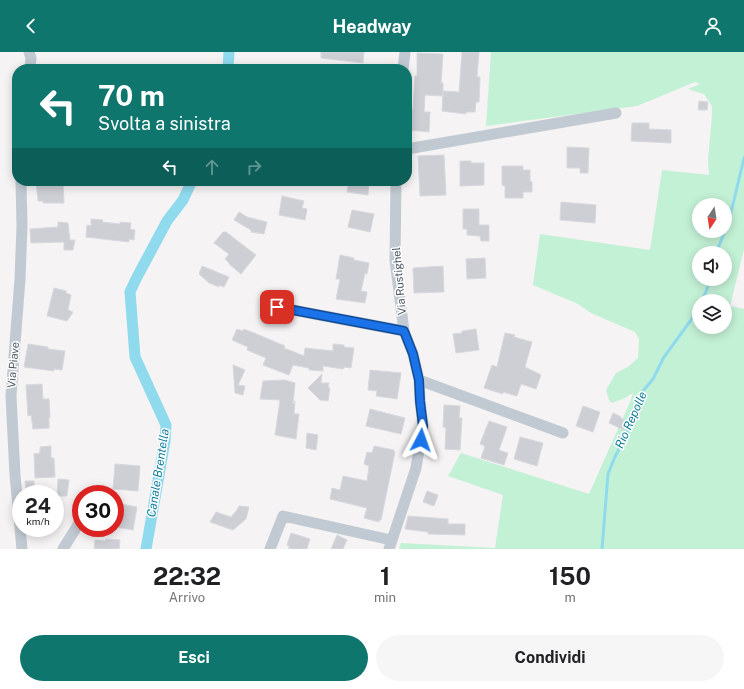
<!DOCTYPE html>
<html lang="it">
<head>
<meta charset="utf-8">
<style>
  :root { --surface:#fff; --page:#f6f6f6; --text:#202124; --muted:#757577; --accent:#0f766e }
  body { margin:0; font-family:"Public Sans",sans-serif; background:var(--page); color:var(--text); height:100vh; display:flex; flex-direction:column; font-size:15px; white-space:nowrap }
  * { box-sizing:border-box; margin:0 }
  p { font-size:13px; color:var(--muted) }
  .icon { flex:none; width:22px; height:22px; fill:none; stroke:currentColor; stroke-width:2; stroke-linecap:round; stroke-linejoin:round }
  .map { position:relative; height:497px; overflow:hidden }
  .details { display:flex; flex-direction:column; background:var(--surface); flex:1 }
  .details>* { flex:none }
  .guide { position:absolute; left:12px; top:12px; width:400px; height:122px; border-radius:16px; box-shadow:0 2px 10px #0003; background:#0f766e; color:#fff; overflow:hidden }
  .needle { width:26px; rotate:192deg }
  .buttons { position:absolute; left:692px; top:146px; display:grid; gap:8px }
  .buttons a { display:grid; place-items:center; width:40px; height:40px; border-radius:50%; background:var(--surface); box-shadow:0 2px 10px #0003; font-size:20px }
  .speed { position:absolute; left:12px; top:433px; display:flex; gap:8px; font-size:20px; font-weight:700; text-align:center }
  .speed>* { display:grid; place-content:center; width:52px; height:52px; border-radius:50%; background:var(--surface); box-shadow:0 2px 10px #0003; line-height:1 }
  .speed small { font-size:10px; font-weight:400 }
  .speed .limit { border:6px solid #d22; background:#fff; color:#111 }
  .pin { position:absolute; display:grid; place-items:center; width:34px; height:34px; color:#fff; margin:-17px; border-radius:8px; box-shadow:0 2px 6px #0006 }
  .me { position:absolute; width:44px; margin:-22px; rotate:4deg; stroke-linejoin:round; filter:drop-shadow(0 0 3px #0008) }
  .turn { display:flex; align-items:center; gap:14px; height:84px; padding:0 20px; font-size:18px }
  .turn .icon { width:52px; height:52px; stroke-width:2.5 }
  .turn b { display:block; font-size:28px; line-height:34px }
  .lanes { display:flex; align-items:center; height:38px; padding:0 20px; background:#0003; justify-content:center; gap:20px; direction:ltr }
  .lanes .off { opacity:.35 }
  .eta { display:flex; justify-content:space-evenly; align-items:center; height:68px; text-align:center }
  .eta b { font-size:24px; font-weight:700; line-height:28px }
  .cta { display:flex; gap:8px; margin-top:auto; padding:8px 20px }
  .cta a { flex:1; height:46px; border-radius:24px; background:var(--accent); color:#fff; font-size:16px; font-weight:700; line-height:46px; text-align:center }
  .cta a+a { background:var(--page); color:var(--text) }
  header { display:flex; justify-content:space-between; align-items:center; height:52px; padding:0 20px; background:var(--accent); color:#fff; font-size:18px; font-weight:700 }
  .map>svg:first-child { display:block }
  .green { fill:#c3f1d5; fill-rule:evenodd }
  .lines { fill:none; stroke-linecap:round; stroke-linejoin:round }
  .stream { stroke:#90daee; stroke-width:3 }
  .canal { stroke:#90daee; stroke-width:11 }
  .building { fill:#cdcfd5; stroke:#d7d9de }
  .minor { stroke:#c1cad2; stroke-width:11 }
  .route-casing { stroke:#114b97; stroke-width:10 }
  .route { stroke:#1a73e8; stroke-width:7 }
  .labels { text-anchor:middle; stroke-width:3; stroke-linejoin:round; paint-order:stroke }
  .street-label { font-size:11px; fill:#4a5661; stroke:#fff }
  .water-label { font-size:12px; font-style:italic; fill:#0c7c9b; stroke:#fff }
</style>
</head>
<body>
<header><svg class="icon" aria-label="back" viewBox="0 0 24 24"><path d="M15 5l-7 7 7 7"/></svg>Headway<svg class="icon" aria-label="person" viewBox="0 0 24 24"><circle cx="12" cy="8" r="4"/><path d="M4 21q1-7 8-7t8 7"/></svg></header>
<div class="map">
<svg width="744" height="497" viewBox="0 0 744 497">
  <rect width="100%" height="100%" fill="#f5f3f3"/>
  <path class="green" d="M491,0H744V197L730,254L744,257V497H399L401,491L495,496L503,443L448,424L461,401L589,442L630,350L633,341L625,346L612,351L609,348L606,338L616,321L628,315L638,306L639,287L635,280L591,261L578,252L533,233L540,182L650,198L662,118L709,123L708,109L712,63V54L704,42L688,37L700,32L695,30L637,54L486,74ZM699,153H725V179H699ZM699,201H725V227H699ZM699,249H725V275H699Z"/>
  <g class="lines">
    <path class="stream" d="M725,178L729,169L744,106
      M716,201L725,179
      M702,249L709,232L710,227
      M602,497L608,422L614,407L631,372L643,339L653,327L664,305L691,268L699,254"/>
    <path class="canal" d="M228,17L229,0
      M146,497L165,389L166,373L135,305L130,240L136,227L167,169L183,148L192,129"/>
  </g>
  <path class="building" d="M321,0H364L363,11L321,6Z
    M462,0H479L477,25H480L479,50H476L475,60H466V62L442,59L443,39L459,40Z
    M417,1L443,2L441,31H443V44L425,43L424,60H430L429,80L409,78L411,58H413L415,24H417Z
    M699,49L708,50L707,58H698Z
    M632,71H649V77L671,78V91L631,89Z
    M567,95L589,96L588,121H580V116H567Z
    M444,103L446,143L420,144L418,104Z
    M460,109H471V111H484V133L460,134Z
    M502,114H523V118H530V129L532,130V140H523V146H505V134L502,133Z
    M36,129H63L64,151H43V149H38Z
    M349,129H369L368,143L347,140Z
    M282,144L304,149L302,156L307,157L305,168L279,163Z
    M561,150L596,153L595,171L560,168Z
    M463,157H479V173H489V189H481L480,184L467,183V177H463Z
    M352,158L374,162L370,180L348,175Z
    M239,160L247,165L267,170L264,182L251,180V178L234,168Z
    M91,167L103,168L102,170L120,172V170L131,171L130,177L135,178L134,188L129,187V190L86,185L87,173L91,174Z
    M58,170L68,171L70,188H75L73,198H64V190L31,191L30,177L58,175Z
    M223,180H226L256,203L241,222L229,212V211L225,207L229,202L214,191Z
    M340,203L354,206V208L369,211L367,222L365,221L361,239L367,240L365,251L336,247L340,227H336Z
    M485,206L486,226L467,227L466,207Z
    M202,214L229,225L224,235L219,233V235L209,231L199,222Z
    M443,214L444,240L414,241L413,216Z
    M54,236L66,239V241L71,243L68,258L73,260L67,269L47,264Z
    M237,277L243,279L244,277L254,281L285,294L284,296L304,304L305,296L333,299V292L344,293V295L354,296L351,316L344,315L343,317L323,314V319L309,318V316L293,313L289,323L263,313L266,306L247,298L248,295L232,288Z
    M476,277L479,298L456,301L453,282L462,281V279Z
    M505,281L515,283L514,285L532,290L525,315L541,323L536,337L521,332L517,344L503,340V342L484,336L492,313L497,315Z
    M28,292L48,295V297L65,299L62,318L54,317V319L24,315Z
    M233,313L245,318L238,333L245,334L243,343L235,341Z
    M370,318L401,321L397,347L376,344L377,339L368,338Z
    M322,322L321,331H329L328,336H330L328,349L320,348L308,336Z
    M285,328L295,331L293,352L295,349L294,362H299L296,387L275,383L280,348L260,347L263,329Z
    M42,332L43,347H49L50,365L49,366V376L33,377L31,363L28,364L26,333Z
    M444,353L460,354L459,366H462L460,398L445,397L446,376L443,375Z
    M583,354L600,360L593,380L576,374Z
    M370,357L405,366L401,382L366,374Z
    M613,361L621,365V366L627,370L624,378L609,371Z
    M489,369L507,375L499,398L508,401L504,413L481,406L485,394L480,392Z
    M307,381L318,383L316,398L306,396Z
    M520,385L543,391L537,414L514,407Z
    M51,394V406H54L55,425L35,426L34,402L40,401V395Z
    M374,394L394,398V400H395L381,468H379V470L364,466L367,456L330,447L332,436L340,438L343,424L367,429L369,414L364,412L367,400L372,401Z
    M115,412L140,414L138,439L113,437Z
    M58,427L69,428L67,444H57Z
    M25,429H34V442H26Z
    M427,439L438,443L434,454L423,450Z
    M115,451L137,455L133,478L115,475Z
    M239,454L249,455L246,467L233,478L210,470L216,460L231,465L237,458Z
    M408,464L448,467V472H465V483L428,482V480L405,477Z
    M291,481L310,487L307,497H289V494L287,493Z
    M337,483L347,488L343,497H331Z
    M106,487L120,488L119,497H94L95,488L105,489Z"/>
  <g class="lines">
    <path class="minor" d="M29,0L31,6L30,17
      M403,17L405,0
      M407,97L616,61
      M21,129L22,174L20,227L11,344L15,423L22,497
      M277,255L404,279
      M419,328L563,381
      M63,497L81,468
      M270,497L283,464L391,488
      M389,497L416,416L423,374L420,349L419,328L413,302L404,279L395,208L396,129"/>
  </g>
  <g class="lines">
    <g class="route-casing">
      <path id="route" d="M277,255L404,279L413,302L419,328L420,349L423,374L421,388"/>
    </g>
    <use href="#route" class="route"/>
  </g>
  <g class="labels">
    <g class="street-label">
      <text transform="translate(399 229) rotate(-95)" y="4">Via Rustighel</text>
      <text transform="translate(13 313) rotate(-85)" y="4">Via Piave</text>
    </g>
    <g class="water-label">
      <text transform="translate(631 368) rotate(-66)" y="4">Rio Repolle</text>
      <text transform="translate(158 421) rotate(-81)" y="4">Canale Brentella</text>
    </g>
  </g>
</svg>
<div class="buttons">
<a><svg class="needle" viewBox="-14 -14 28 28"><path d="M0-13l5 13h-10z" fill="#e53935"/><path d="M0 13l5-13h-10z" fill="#757577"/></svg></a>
<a><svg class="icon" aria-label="sound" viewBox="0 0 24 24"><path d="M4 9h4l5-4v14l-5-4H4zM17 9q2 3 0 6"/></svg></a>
<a><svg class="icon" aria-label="layers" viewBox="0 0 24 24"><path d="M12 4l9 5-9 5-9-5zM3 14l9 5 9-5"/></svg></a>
</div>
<div class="speed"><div>24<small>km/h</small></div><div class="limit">30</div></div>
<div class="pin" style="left:277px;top:255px;background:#d93025"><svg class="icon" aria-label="arrive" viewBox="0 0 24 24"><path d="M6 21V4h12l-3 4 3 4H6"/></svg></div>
<svg class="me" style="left:421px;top:388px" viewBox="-20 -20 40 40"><path d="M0-17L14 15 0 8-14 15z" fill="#1a73e8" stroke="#fff" stroke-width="4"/></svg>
<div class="guide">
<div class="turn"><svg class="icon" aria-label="left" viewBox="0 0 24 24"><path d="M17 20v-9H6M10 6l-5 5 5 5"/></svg><div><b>70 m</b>Svolta a sinistra</div></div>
<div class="lanes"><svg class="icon" aria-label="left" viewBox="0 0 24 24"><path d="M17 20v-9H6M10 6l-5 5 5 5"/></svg><svg class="icon off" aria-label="ahead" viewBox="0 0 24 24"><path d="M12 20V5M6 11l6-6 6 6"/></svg><svg class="icon off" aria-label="right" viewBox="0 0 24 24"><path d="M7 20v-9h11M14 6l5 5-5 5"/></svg></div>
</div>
</div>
<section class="details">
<div class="eta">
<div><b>22:32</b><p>Arrivo</p></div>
<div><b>1</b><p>min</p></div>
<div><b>150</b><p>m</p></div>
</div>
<div class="cta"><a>Esci</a><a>Condividi</a></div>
</section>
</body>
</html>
